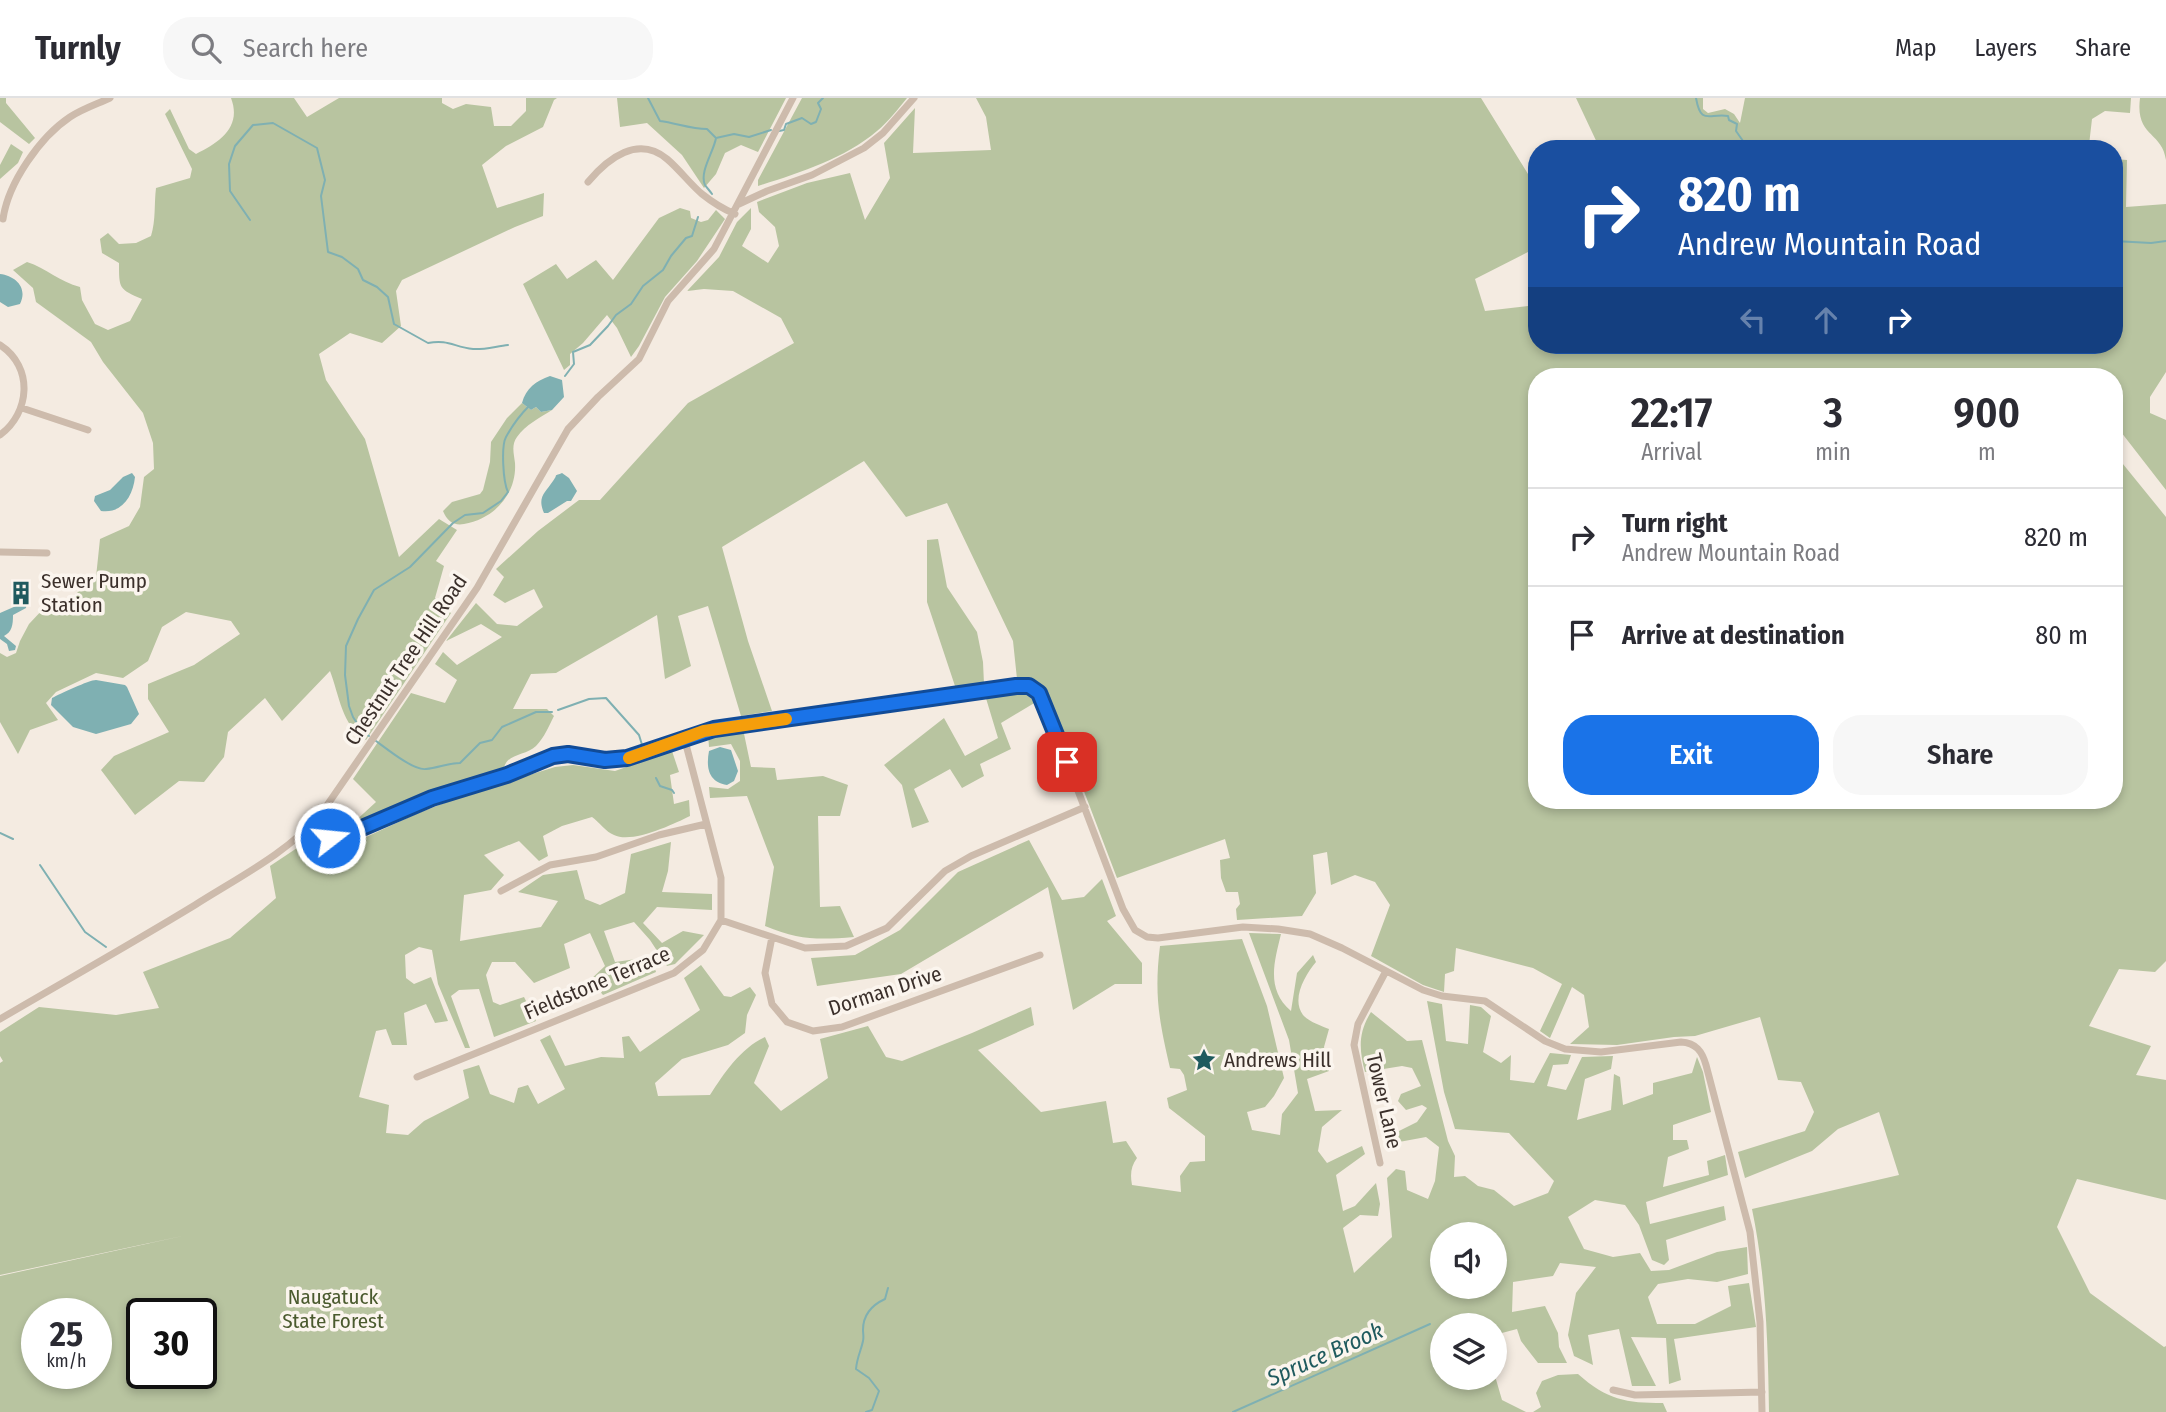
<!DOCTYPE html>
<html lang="en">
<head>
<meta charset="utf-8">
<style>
  :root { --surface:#fff; --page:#f7f7f7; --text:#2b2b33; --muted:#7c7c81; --line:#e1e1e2; --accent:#1a73e8 }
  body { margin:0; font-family:"Fira Sans Condensed",sans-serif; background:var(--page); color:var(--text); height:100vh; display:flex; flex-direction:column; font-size:26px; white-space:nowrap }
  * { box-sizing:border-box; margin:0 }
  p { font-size:23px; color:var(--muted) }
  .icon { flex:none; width:38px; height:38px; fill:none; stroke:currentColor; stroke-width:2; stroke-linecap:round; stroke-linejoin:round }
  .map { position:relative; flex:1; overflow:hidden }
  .details { position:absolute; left:1528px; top:270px; width:595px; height:441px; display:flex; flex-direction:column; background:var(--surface); border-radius:28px; box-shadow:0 4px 10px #0003 }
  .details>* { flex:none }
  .top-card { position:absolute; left:1528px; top:42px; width:595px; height:214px; border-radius:28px; box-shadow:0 4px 10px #0003; background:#1a4fa0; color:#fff; overflow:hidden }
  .buttons { position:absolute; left:1430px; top:1124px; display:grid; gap:14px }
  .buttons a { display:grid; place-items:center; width:77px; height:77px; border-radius:50%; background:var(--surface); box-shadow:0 4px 10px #0003; font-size:35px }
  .speed { position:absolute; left:21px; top:1200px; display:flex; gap:14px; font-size:35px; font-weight:700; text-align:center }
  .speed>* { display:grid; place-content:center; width:91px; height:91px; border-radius:50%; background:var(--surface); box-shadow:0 4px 10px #0003; line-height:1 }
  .speed small { font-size:18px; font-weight:400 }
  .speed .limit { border:4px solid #111; border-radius:10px; background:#fff; color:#111 }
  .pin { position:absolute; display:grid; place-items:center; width:60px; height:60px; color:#fff; margin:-30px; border-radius:14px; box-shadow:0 4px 10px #0006 }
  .me { position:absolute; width:77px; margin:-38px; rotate:74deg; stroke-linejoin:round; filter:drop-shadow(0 0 5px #0008) }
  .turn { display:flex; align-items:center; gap:24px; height:147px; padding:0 35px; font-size:32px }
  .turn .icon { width:91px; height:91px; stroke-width:2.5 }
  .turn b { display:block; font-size:49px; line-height:60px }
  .lanes { display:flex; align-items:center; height:66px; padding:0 35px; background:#0003; justify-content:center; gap:35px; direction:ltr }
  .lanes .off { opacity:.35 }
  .eta { display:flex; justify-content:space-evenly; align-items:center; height:119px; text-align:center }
  .eta b { font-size:42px; font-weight:600; line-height:49px }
  .primary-button { display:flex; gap:14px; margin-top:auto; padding:14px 35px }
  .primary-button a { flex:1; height:80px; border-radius:28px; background:var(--accent); color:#fff; font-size:28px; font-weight:600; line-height:80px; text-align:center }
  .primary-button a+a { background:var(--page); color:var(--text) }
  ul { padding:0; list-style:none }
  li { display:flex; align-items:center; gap:21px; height:98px; padding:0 35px; border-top:2px solid var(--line) }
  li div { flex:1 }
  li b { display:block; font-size:26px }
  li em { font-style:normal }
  header { display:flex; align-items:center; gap:42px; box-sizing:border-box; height:98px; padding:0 35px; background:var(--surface); border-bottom:2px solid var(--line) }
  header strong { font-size:33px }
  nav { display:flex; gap:38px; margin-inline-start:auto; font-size:24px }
  .search { width:490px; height:63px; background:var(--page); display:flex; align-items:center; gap:18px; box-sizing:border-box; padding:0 24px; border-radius:28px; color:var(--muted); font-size:26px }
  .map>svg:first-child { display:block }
  .green { fill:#b8c4a0; fill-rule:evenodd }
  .water { fill:#7fb0b2 }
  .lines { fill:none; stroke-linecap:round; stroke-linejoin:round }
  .stream { stroke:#7fb0b2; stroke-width:2 }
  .minor { stroke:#cdbbac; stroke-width:7 }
  .route-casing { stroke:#114b97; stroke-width:18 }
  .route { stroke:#1a73e8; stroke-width:12 }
  .slow { stroke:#f59e0b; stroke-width:12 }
  .labels { text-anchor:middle; stroke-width:7; stroke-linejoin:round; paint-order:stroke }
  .poi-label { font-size:21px; fill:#3b302b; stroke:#fbf5ee; text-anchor:start }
  .street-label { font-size:21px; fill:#3b302b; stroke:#fbf5ee }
  .park-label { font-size:21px; fill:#4a5a2e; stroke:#fbf5ee }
  .water-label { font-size:23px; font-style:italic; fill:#1f5a5e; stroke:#fbf5ee }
</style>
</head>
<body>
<header>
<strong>Turnly</strong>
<div class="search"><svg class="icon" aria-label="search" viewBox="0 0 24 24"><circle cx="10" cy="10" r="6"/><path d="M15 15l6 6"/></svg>Search here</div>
<nav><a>Map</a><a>Layers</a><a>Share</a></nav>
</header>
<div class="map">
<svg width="2166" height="1314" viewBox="0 0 2166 1314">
  <rect width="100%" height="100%" fill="#f4ebe1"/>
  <path class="green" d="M0,0H6V5L35,40L29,46L0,24Z
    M231,0H294L307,19L339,0H442V5L453,11L466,6L491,9L494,28H511L526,13V0H557L554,2L543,29L506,48L482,67L497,110L544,95L543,118L515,129L402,182L396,193L401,228L382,245L350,235L319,256L326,282L365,341L399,459L439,421L457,432L436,463L444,468L435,500L451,515L366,642C342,629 339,596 330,573L282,623L265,600L228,634L224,659L204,684L179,683L135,717L101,672L114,658L169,634L148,601V586L194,567L240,536L231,523L186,514L162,529L148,563L123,580L96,575L56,594L46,605L58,622L30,632L18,656L0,624V555L7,559L16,555L20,543L29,526L45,509L71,500L96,479L100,441L129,428L140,409L144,379L154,371L153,345L143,315L103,264L91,244L36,204L33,190L13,172L27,164C46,170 60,184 80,189L82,202L95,226L108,232L130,223L142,201C119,191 119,191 119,165L102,155L100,141L108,135L119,146L136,145L151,138C156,122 154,106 156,90L190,80L192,71L165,16L170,11L189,51L196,56C220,44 242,29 231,0Z
    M617,0H786L758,54L741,47L725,55L716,76L704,90L682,57L647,25L620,29Z
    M802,0H907C898,11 888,24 877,33C844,61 799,75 758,88V82Z
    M976,0H1481L1536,89V150L1475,181L1485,213L1536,207V247H2114V61L2127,62L2126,109L2166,106V274L2150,299V315L2166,322V392L2114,325V278H1536V702H2114V355L2166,419V863L2155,874L2119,871L2089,928L2151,948L2136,977L2166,982V1102L2077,1081L2057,1129L2090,1195L2164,1249L2166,1248V1314H1769C1768,1246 1766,1178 1752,1111L1899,1077L1879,1014L1838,1031L1812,1053L1745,1080L1738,1054L1805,1033L1814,1014L1801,984L1778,982L1760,919L1695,938L1674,939L1617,947L1570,946L1589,929L1584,897L1572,889L1550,940L1540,933L1562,886L1533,870L1456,850L1454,873L1445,876L1444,894L1423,887L1371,858L1390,807L1375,784L1355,777L1331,787L1327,754L1313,757L1316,795L1302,818L1237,822L1236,811L1240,806L1238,794H1226L1221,780L1220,762L1230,760L1225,741L1117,780L1050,604C1041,588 1036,582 1017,581L1013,543L947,405L906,419L864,363L722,449L748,543L772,613L741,618L708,508L678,518L691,568L665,581L657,517L556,575L531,576L513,611H547L554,618C549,628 544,640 536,648C525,659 504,654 503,675C471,684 438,692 408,705C377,719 351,739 315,735L325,722L352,726L376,704L353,681L411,595L445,605L457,582L435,566L443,554L457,567L502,539L481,526L446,543L476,505L497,526L517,528L543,509L534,491L505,505L493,497L504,479L496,471L538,433L579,402H600L688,305L794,245L781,220L733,193L704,191L687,193L719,159L737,124L751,110V131L742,148L768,165L779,148L775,129L759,114L757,104L807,85L850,75L865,122L890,80L884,45L915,10L913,55L991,52L986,19Z
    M1576,0H1703V11L1708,15L1725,11L1734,16L1740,25L1745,0H2131L2130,15L2105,13L2092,21L2089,47L2093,51H1600Z
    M2140,0H2166V62C2162,33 2135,39 2140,0Z
    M11,46L23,54L18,65L0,81V67Z
    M680,110L690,113L691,120L701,124L708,122L716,112L725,121L697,163L665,199L639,248L631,259L617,230L607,217L583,245L570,256V267L564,272L523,186L556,166L567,181L596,162L613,182L659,120Z
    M522,305L531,312L536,309L541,314L552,312C541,319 525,327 517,339C511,347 514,356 515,365C517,396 494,421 464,426C454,428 447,423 443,413L452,404L480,396L483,392L490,364L491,344L507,320Z
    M938,441L947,489L977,534L983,564L984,586L955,588L927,504V442Z
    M1026,594L1036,604L1001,625L1011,651L980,666L984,678L962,690L950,671L914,691L929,724L912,730L902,687L884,667L944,620L965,658L998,640L985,597Z
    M743,631L751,669L775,670L777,682L823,678L848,687L840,718H818L820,809L840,808L854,839C818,842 799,842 765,828L774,769L747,698L710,700L709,689L728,691L740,683V663L731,646L709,649L708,636Z
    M672,653L679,674L670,677L674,706L689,702L690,718C674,726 632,746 614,737C606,734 599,724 592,719L562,728L543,738L548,758L539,763L519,743L484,757L504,777L491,792L464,797L460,843L541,829L558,803L518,794L543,777L577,772L585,801L600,807L625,795L631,756L671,744L668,773L662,794L712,796V812L657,809L643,825L662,845L683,833L704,837L675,866L667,868L650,842L634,824L604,833L615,864L651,859L656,874L603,897L590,882L605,868L590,835L564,846L570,870L534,885L515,864H492L486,877L493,904L500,907L524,899L536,923L494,939L479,891L459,892L451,898L470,950H465L438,886L432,852L419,849L405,857L406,880L414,886L431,879L448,923L435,925L426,906L404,915L407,947H392L386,931L376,933L359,999L389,1007L386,1035L408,1037L424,1023L469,1000L463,972L479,967L490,996L514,1005L518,990L528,987L538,1006L565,991L540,942L550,937L565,968L601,959L624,960L622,939L629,938L640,954L700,912L684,880L701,867L724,898L731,899L750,889L756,897L747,917L745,935L728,947L682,961L655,985L658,998L710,997C724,975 741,950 765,939L769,948L754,985L781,1013L828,980L820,941L868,928L886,959L902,963L972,935L1031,909L1034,927L978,952L1041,1014L1106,1003L1113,1045L1126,1043L1137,1060C1131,1068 1130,1076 1132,1087L1181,1094L1180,1078L1190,1064L1205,1063V1038L1169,1010L1167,1000L1187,992L1184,977L1180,971L1170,970C1159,922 1154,897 1160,848L1242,841L1267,908L1284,980L1274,998L1265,1009L1247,1014L1252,1032L1280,1037L1282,1016L1298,995L1289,942L1249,835L1281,836C1274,865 1266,891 1291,913L1297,875L1313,857L1316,864C1305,877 1291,901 1303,917C1309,924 1322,928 1329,931L1324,949L1329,973L1307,981L1315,1013L1342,1012L1322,1029L1318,1053L1327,1065L1362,1048L1365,1056L1336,1077L1343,1113L1355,1108L1376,1085L1380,1106L1378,1118L1360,1117L1343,1130L1354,1175L1392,1139L1387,1080L1396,1071L1405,1073L1407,1092L1428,1101L1435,1083L1439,1049L1426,1039L1399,1044L1391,1037L1417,1024L1427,1010L1422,1007L1406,1012L1398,1003L1401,996L1421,988L1412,970L1402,968L1365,974C1359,951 1358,935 1371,914L1407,943L1422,942L1448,1043L1455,1058L1454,1079L1465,1078L1478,1088L1494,1092L1514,1108L1548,1095L1554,1083L1509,1035L1455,1031L1444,994L1427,903L1442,906L1446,943L1468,946L1470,907L1481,909L1491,918L1483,954L1501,965L1511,957L1510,982L1534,985L1550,955L1571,957L1568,966L1553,967L1547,988L1566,992L1582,959L1613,958L1611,971L1585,981L1577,1022L1611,1012L1614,976L1620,979L1623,1007L1653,996V985L1692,975L1697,959L1703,974L1711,1014L1673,1027V1042H1687L1689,1051L1668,1059L1663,1089L1709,1077L1707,1063L1725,1057L1728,1077L1646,1104L1650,1126L1724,1108L1726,1122L1666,1142L1669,1162L1664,1167L1652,1162L1639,1127L1625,1107L1595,1102L1568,1119L1584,1151L1613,1159L1640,1155L1651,1173L1669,1172L1717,1154L1747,1149L1748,1176L1717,1184L1688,1181L1658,1186L1648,1199L1657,1226H1695L1731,1208L1728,1188L1749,1185L1756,1229L1674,1241L1681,1282L1669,1286L1666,1240L1631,1239L1656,1288H1632L1619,1231L1588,1237L1593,1267L1574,1258L1568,1237L1576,1195L1596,1169L1560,1165L1553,1178L1513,1184L1512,1214L1545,1208L1558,1235L1559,1249L1567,1265H1538L1521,1243L1517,1231L1498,1236L1495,1258L1494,1227H1442V1279L1495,1278L1502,1302L1526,1314H0V1178L187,1137L0,1177V965L3,963L0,958V934L39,909L116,917L159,910L143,874L230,840L276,800L270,768L303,746H351L416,716L470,695L555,669L573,667L615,673ZM1442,1136H1494V1188H1442ZM37,1216H96V1276H37ZM142,1216H201V1276H142Z
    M1029,742L1062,802L1084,799L1102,781L1116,818L1107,823L1142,865V886H1115L1073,912L1048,789L901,876L817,888L811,860L855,857L900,832L958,774Z
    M1578,1276C1607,1302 1626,1305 1663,1305L1667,1314H1533L1541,1309L1536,1295L1542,1283L1558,1277Z"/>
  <path class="water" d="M0,176C16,178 28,190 20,206L8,209L0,204Z
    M550,278L562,282L564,299L552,312L541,314L536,309L531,312L522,305C526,290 536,283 550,278Z
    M132,375L135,379C133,398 122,416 101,413L94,403L95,398L110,392L123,379Z
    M562,375L569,380L577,393L571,403H567L548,415H544C537,399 545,395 553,383C559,375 552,379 562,375Z
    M25,499L27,502L26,510L13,517C13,527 12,534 4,538L16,548L15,552L9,553L7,546L0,541V515L16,508L17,501Z
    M96,582L125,587L127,589L139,616L131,626L96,636L73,629L51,607L52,600C60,596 89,582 96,582Z
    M720,649L731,652L738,673L734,683L727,687C708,684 706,669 709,653Z"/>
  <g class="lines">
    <path class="stream" d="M648,0L660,23C676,25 691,31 707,31L715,39
      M1696,0C1701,28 1709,15 1728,18L1729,22L1737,26L1736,33L1743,43L1749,44L1754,51
      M779,33L784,32L786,26L802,20L811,26L816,24L821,11L818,5L823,0
      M712,96C710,93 707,90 705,87C699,74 714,53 716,40L734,36L749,39L771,32
      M250,122L230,93L229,66L235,48L253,27L273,25L317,50L325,82L321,98L328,154L342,159L358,171L363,182L377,189L388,199L394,226L428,245C448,241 454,249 473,251C484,252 497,248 508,247
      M2114,143L2151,145L2166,143
      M565,278L574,266L573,254L590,247L608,228L616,217L631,206L643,188L663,172L671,158L686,140L692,138L698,119
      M558,612L589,601L606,600L639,637L643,650
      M369,638L362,633L353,619L349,608L345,577L346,548L358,521L374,492L410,469L453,425L465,417L483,415L501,403L508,394C503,384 501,348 506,339C512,328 520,317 529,308
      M376,643C387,651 414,673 426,671C438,670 448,665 460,665L480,645L492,642L502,629L536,614H552
      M656,680L660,688L672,692L674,695
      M0,735L13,741
      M40,767L85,834L106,849
      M866,1314L872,1312L879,1293L869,1280L856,1271C857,1259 861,1253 863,1243C864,1239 863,1235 863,1232C863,1217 872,1207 885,1201L888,1190
      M1233,1314L1430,1226"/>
    <path class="minor" d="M588,84C608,60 638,37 667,61C680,72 690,86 702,96C712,104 723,111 735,116
      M739,106L767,93L812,77L864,50L883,35L914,0
      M3,121C8,85 40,39 70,19C82,11 97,6 110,0
      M0,247C34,269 30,315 0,337
      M22,310L88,332
      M0,454L47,455
      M302,736L324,741L348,736L432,700L507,677L559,657H574L605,662L627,660L714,631L1016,588L1033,589L1039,595L1045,606L1123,811L1135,832L1147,839L1158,840L1243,829L1278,831L1310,836L1342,850L1423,892L1442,898L1485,903L1545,943L1565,951L1601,954L1681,944C1696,945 1702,953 1706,967L1750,1134L1760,1224L1762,1314
      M501,793L550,767L596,759L659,737L706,726
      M721,822L805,850L846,848L887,830L945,773L971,758L1085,709
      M772,839L765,875L772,906L787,924L813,933L842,929L1040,857
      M0,921C65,883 131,846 195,807C239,779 286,756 321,716L477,490L568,331L598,299L639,261L668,203L714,151L793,0
      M417,979L674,875L703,852L721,822V780L684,639
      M1380,1065L1354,947L1358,926L1386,873
      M1613,1292L1635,1297L1762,1294"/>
  </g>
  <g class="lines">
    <g class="route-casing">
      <path id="route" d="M330,740L348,736L432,700L507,677L553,658L568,656L605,662L627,660L714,631L1016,588H1029L1039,595L1067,664"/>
    </g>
    <use href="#route" class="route"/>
    <path class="slow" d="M629,660L704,633L786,621"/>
  </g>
  <defs>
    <g id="building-bare" transform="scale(1.89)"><path d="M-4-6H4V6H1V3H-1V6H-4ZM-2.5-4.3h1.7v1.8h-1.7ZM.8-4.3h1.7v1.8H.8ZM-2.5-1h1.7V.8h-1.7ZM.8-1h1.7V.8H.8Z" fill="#1f5a5e" stroke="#fbf5ee" stroke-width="2.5" paint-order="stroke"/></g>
    <g id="sight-bare" transform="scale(1.89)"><path d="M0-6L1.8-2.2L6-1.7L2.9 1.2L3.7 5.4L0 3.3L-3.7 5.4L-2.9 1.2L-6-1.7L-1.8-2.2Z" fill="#1f5a5e" stroke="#fbf5ee" stroke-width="2.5" paint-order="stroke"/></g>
  </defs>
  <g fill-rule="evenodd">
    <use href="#building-bare" x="21" y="495"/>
    <use href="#sight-bare" x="1204" y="962"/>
  </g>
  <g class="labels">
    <g class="poi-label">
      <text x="41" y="490">Sewer Pump<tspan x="41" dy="24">Station</tspan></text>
      <text x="1224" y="969">Andrews Hill</text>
    </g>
    <g class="street-label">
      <text transform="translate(406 562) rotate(-56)" y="7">Chestnut Tree Hill Road</text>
      <text transform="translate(597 885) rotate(-23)" y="7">Fieldstone Terrace</text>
      <text transform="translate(885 893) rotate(-18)" y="7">Dorman Drive</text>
      <text transform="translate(1384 1003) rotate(77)" y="7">Tower Lane</text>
    </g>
    <g class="park-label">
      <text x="333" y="1206">Naugatuck<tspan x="333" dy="24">State Forest</tspan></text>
    </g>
    <g class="water-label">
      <text transform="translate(1325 1256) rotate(-24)" y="8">Spruce Brook</text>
    </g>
  </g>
</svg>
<div class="buttons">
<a><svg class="icon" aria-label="sound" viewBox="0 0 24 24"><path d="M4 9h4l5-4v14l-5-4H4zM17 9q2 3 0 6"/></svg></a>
<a><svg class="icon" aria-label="layers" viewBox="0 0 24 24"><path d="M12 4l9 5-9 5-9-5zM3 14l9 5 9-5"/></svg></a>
</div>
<div class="speed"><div>25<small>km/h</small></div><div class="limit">30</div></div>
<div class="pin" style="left:1067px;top:664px;background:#d93025"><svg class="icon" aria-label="arrive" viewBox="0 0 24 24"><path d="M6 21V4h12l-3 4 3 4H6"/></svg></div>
<svg class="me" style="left:330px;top:740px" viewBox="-20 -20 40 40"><circle r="17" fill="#1a73e8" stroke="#fff" stroke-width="3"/><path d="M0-11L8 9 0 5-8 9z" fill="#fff"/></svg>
<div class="top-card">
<div class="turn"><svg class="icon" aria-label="right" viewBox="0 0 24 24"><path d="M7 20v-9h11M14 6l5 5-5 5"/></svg><div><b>820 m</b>Andrew Mountain Road</div></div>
<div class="lanes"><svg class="icon off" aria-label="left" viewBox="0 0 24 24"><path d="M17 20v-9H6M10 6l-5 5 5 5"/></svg><svg class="icon off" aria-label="ahead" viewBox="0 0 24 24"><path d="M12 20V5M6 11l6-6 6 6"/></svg><svg class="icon" aria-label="right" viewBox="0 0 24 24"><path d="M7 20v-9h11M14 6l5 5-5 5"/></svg></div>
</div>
<section class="details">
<div class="eta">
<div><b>22:17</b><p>Arrival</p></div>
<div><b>3</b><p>min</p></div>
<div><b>900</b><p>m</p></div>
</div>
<ul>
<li><svg class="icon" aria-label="right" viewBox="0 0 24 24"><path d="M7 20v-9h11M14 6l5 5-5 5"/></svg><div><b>Turn right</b><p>Andrew Mountain Road</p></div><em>820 m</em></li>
<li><svg class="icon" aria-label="arrive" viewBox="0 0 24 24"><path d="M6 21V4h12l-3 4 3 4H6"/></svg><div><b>Arrive at destination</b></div><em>80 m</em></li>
</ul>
<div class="primary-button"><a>Exit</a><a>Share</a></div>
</section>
</div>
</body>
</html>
